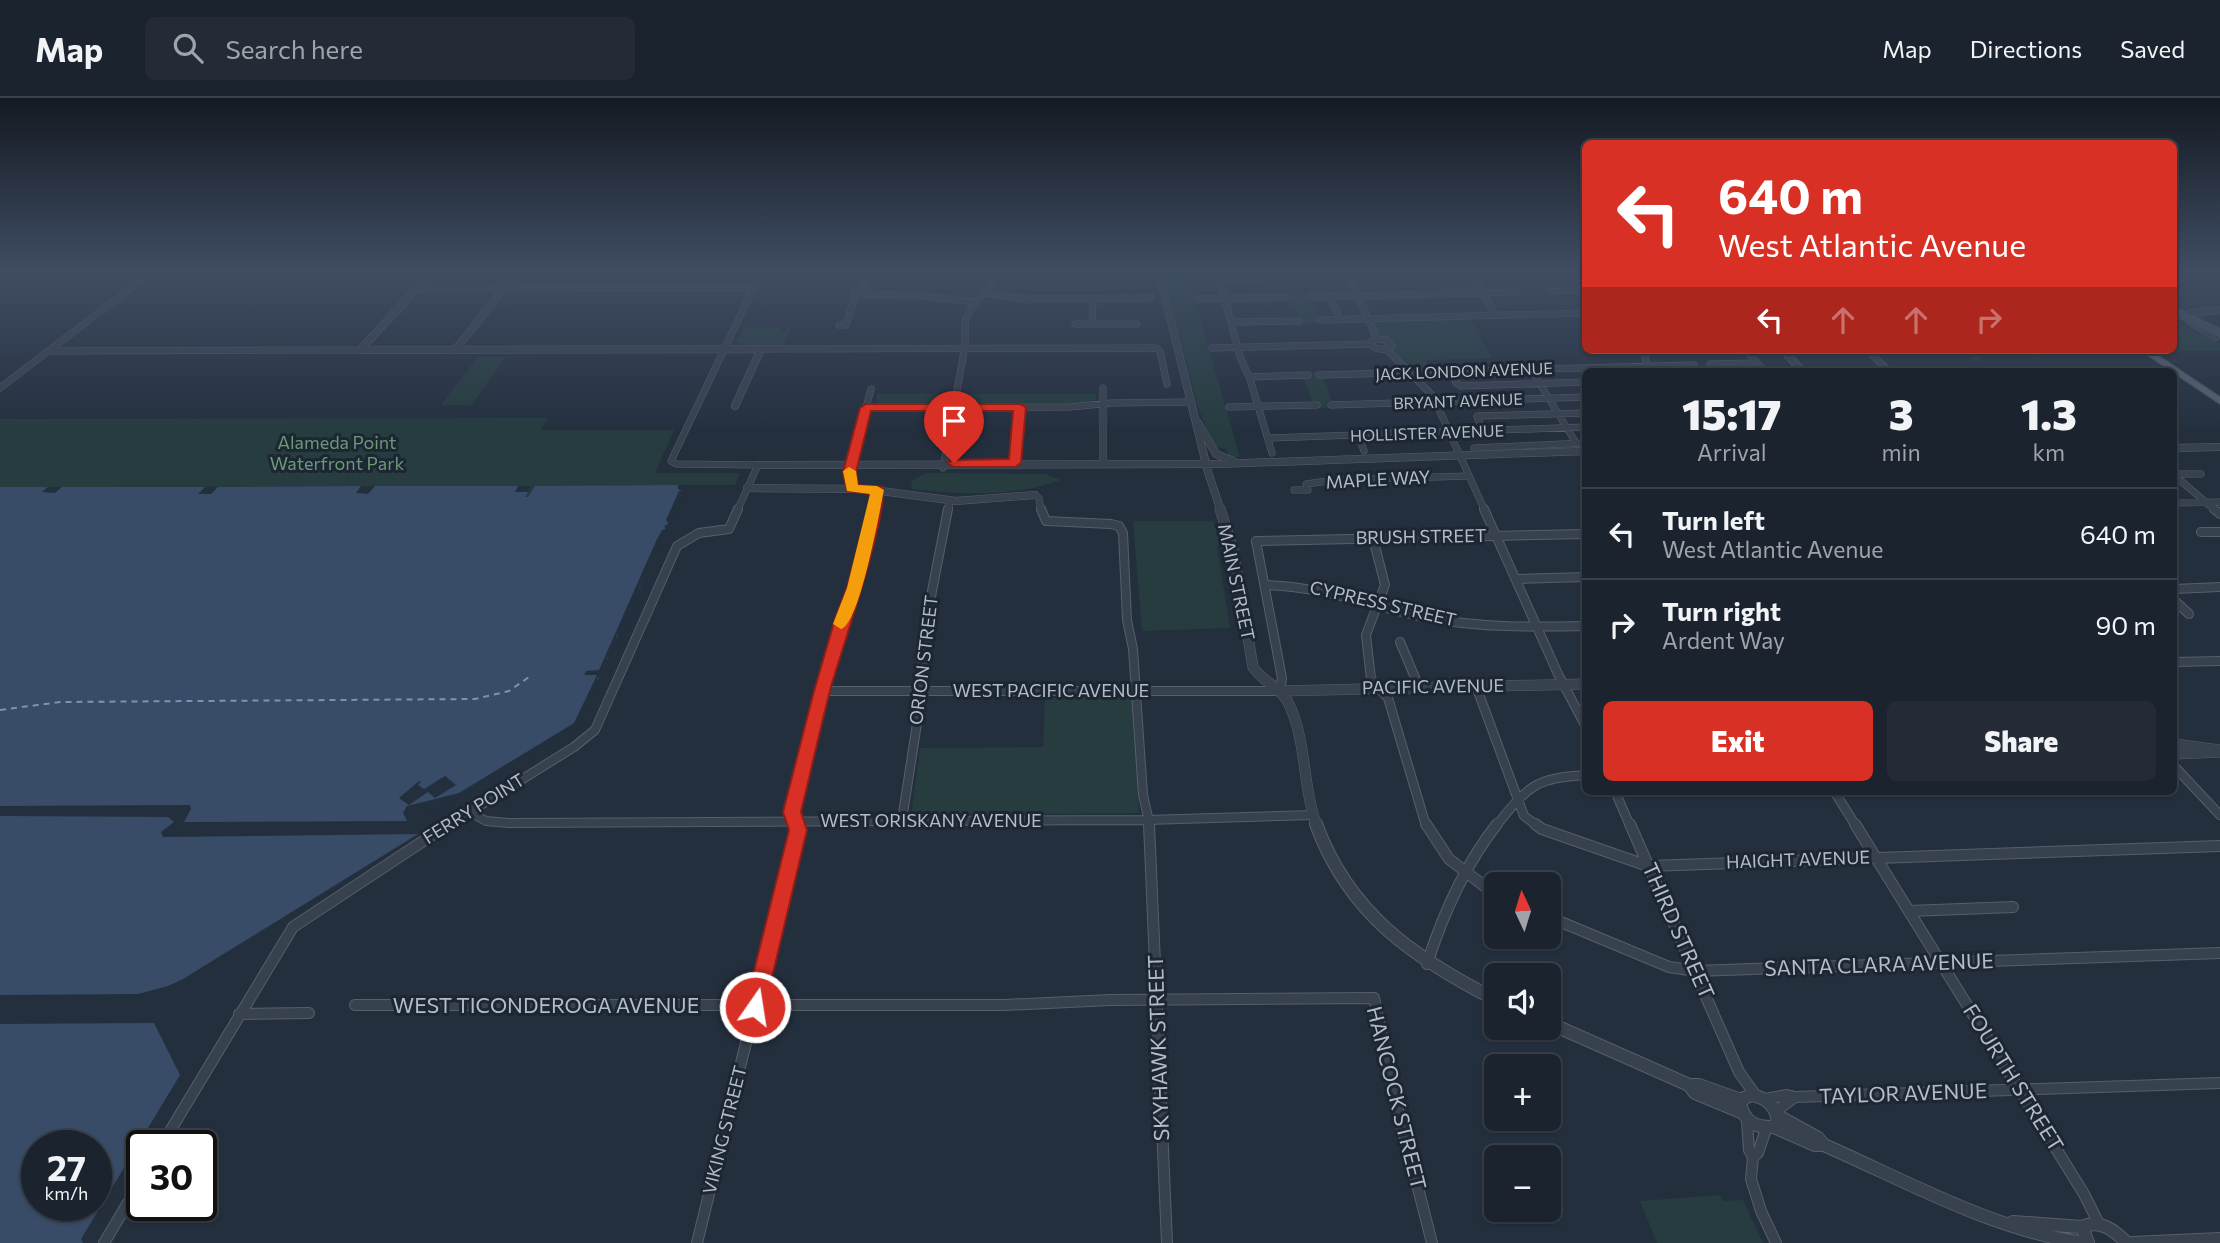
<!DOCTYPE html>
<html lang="en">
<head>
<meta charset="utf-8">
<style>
  :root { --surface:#1b232e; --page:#242b36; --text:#f1f3f6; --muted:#a0a4aa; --line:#39404a; --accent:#d93025 }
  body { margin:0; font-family:Commissioner,sans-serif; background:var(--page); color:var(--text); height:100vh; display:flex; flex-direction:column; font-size:26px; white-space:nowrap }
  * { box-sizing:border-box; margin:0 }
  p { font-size:23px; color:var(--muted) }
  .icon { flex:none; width:38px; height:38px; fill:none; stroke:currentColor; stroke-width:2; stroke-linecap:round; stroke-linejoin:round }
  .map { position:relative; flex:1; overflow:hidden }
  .drawer { position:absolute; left:1582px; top:270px; width:595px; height:427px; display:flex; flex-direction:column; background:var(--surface); border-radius:10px; box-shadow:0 2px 5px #0004,0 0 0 2px var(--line) }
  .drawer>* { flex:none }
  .hud { position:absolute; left:1582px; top:42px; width:595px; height:214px; border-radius:10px; box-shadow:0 2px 5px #0004,0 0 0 2px var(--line); background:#d93025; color:#fff; overflow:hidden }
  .needle { width:46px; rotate:356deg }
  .tools { position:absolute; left:1484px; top:774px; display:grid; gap:14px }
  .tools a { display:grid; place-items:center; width:77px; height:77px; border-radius:10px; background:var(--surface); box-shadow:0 2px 5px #0004,0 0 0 2px var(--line); font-size:35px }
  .speed { position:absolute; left:21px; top:1032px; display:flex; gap:14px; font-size:35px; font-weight:700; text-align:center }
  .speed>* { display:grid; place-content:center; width:91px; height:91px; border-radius:50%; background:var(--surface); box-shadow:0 2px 5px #0004,0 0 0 2px var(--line); line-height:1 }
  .speed small { font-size:18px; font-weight:400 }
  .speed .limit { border:4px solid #111; border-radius:10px; background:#fff; color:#111 }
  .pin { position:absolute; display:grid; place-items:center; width:60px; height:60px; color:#fff; margin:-72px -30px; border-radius:50% 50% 50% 0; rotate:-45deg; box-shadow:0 0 7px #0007 }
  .pin .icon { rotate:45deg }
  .me { position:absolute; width:77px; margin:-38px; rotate:13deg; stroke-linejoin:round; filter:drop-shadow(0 0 5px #0008) }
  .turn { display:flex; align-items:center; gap:24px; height:147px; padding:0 21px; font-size:32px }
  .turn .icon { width:91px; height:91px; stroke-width:2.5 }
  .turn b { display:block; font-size:49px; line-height:60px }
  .lanes { display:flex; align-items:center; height:66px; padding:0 21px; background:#0003; justify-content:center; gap:35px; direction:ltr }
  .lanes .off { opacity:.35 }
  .eta { display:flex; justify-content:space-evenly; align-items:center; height:119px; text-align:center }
  .eta b { font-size:42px; font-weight:800; line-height:49px }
  .cta { display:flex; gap:14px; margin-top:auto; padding:14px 21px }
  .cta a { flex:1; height:80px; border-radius:10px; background:var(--accent); color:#fff; font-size:28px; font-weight:800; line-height:80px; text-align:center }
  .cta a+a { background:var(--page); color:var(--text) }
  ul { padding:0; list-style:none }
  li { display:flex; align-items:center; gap:21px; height:91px; padding:0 21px; border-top:2px solid var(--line) }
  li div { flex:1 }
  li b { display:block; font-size:26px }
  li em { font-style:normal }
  header { display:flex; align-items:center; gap:42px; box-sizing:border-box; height:98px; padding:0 35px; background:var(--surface); border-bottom:2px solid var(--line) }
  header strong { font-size:33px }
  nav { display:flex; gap:38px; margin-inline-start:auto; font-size:24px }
  .search { width:490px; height:63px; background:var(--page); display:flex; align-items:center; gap:18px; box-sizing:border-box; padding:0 24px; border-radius:10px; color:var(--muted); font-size:26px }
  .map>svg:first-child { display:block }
  .green { fill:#263c3f }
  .water { fill:#394c67; fill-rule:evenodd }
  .pier { fill:#242f3e }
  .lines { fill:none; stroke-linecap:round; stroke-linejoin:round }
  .ferry { stroke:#7c92b1; stroke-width:2; stroke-dasharray:6 5; stroke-linecap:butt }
  .minor-far2-casing { stroke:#565f6c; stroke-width:7 }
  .minor-far1-casing { stroke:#565f6c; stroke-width:10 }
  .minor-casing { stroke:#565f6c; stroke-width:12 }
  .tertiary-far2-casing { stroke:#565f6c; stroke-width:8 }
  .tertiary-far1-casing { stroke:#565f6c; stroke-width:11 }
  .tertiary-casing { stroke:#565f6c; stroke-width:14 }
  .secondary-casing { stroke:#565f6c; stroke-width:9 }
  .primary-casing { stroke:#414a57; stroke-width:2 }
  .minor-far2 { stroke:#38414e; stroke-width:6 }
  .minor-far1 { stroke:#38414e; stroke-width:8 }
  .minor { stroke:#38414e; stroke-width:10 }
  .tertiary-far2 { stroke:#38414e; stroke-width:7 }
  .tertiary-far1 { stroke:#38414e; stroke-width:10 }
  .tertiary { stroke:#38414e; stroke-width:12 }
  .secondary { stroke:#465061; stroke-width:8 }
  .primary { fill:#56606e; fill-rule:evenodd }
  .route { fill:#d93025; stroke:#8d1f18; stroke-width:2 }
  .slow { fill:#f59e0b }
  .labels { text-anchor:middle; stroke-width:6; stroke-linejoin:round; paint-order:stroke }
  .far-street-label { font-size:16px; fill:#b4bcc9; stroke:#1d2633 }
  .park-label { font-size:18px; fill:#6b9a76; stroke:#1d2633 }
  .street-label { font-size:18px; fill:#b4bcc9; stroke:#1d2633 }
  .near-street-label { font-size:21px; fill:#b4bcc9; stroke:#1d2633 }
</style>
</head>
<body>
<header>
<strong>Map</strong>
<div class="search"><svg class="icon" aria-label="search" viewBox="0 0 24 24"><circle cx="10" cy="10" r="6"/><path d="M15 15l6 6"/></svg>Search here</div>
<nav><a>Map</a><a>Directions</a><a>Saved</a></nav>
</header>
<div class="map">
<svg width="2220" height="1145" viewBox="0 0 2220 1145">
  <rect width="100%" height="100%" fill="#242f3e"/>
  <path class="green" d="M1164,174H1186L1240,359H1229L1226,351L1213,348L1197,307Z
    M1292,197H1309L1317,219L1309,220H1318L1320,225H1300Z
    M1470,221L1492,260L1427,262V270L1409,271L1390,252L1394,248L1393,244L1378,238L1371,224Z
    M2174,223L2220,245V253H2181L2175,255L2174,260L2162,252H2174Z
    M788,228L790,230L784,246L781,248L754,249L736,244L744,230L781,229L780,233H786Z
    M1962,252H2027L2038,261L2026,258L1982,259L1976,264Z
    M478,259H506L471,307H441Z
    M1306,274H1317L1323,280L1332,303H1327L1329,309L1318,310L1316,303H1312L1304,280H1308Z
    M877,296H946L944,306H877Z
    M965,296H1096V302L1082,306H969L964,303Z
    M548,320L541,332H674L655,375H740L735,387H679L656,399L647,387L591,388L523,402L531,388H518L509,402L483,388L107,389L55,395L61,389H0V321Z
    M925,375L1045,376L1061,382C1015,399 960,397 912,391L911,384Z
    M1133,423H1213L1221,447L1217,448L1230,530L1142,533Z
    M1133,599L1139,715L911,717L920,650L1043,649L1045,600Z
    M1720,1097L1723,1103L1743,1102L1763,1145H1657L1640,1103Z"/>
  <path class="water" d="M681,387L682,393L639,491L641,492L637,495L578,626L449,704L411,712L408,723L418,736L183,881L154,925L180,977L81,1141L83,1145H0V389H48L42,394L55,395L62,389H205L198,396H211L218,389L361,388L356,395L368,396L375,388H518L515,394H528L525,399H528L535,388ZM37,1048H96V1108H37Z"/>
  <path class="pier" d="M678,387H685L686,392L639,490L641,492L637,495H640L621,538L617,537L616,540L620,539L611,559L606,560L608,562L602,579H598L597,582H600L580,626L455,703L426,715H413L408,723L418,736L163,739L161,734L174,724L168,719L0,718V708L190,707L191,711L184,724L407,723L403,715L407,708L459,695L574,625L597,577H584L586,573L599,572L657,441L662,432L666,431L664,428L669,426L666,422L679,393H682L678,391Z
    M445,678L456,687L435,700L428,694L409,707L399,700L419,683L421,684L418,687L424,691Z
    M183,881L154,925L0,926V897L138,896L168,888Z"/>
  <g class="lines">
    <path class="ferry" d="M0,612L60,604L475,601L509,593L529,579"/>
    <g class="minor-far2-casing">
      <path id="minor-far2" d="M1218,174L1240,259L1250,281L1272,355
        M1347,174L1377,241
        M1470,174L1496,218
        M1219,180L1456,174
        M416,191L753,190
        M1551,193L1586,192
        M985,195L1024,201L1151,200
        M853,196L913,197L976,204
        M1330,198L1340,222
        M1310,199L1516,194
        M1198,201L1290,199
        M1320,222L1586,215
        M1231,224L1299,223
        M1075,226H1137
        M1092,226L1093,201
        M839,227H846L855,198L862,194L868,174
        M1375,241L1386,242L1392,248C1384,253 1375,252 1369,245Z
        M1212,250L1370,246
        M761,251L1156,250L1160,253L1167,286
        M1386,251L1433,298L1485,413
        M1643,252L1648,270
        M1746,252L1764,273
        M1867,252L1889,273
        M48,253L360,252
        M1710,266L1757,265
        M1531,271L1576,345
        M1450,273L1456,285L1461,288L1586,284
        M1319,277L1694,267
        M1249,279L1308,277
        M0,290L152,174
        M1103,290V365
        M1331,307L1586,299
        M1229,309L1317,307
        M866,310L1070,309L1112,305L1192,304
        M1483,334L1477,318L1586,315
        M1358,337L1364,353
        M1268,340L1586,329
        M1474,350L1586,345
        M1015,365L1020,309
        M943,370L965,248V223L972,209L991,187L995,174
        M2174,376H2201
        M2174,377L2216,413
        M852,390L849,373L871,291
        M1294,392H1308L1306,386L1335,382L1469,378
        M1035,397L1039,400L1041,413
        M2174,405L2220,404
        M737,413L758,367L676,366L671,363L761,174
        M872,413L877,392
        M948,413L950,403"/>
    </g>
    <g class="minor-far1-casing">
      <path id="minor-far1" d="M1041,411L1046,423L1111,426L1119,428L1123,435L1127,522L1133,551L1143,697L1150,728
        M1484,411L1558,576L1586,629
        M2214,411L2220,416
        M2201,434H2220
        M1373,440L1385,487L1366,537L1371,581L1388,600L1426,728
        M1516,481L1586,479
        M1265,487C1323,488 1373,509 1429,520C1481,530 1534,529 1586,528
        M2174,491L2220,489
        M2174,502L2189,516
        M1400,544L1419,589
        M2174,564L2220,563
        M1476,588L1524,718L1538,728
        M822,593H1280L1282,580L1256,443L1586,436
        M2174,668L2220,717
        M1615,693L1630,728
        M1834,693L1856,728
        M468,713L486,723L509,725L1147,722L1313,717
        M902,722L922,593L923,554L932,493L948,411
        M447,728L574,649L595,632L677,448L699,435L729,431L738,411
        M797,728L792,714L842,521L855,490L873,411
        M1496,728C1528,688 1535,680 1586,677"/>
    </g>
    <g class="minor-casing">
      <path id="minor" d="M1149,726L1167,1145
        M1426,726L1449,761L1496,797
        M1535,726L1542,731L1648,768L2220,748
        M1630,726L1739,974L1756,998
        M1855,726L2084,1096L2099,1126
        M1909,813L2013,809
        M1549,819L1669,869L1696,873L2220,855
        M1427,866C1443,816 1464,768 1497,726
        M355,907H1004L1111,902L1374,900L1394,996L1432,1145
        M239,916L309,915
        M1765,1001L1787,997L1795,999L2220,985
        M1776,1013L1795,999
        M1747,1023L1749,1052L1753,1059L1751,1081L1761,1113L1776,1145
        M161,1048L293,829L449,726
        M1753,1059L1758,1055L1766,1031
        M104,1145L142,1081
        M697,1145L798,732L796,726"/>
    </g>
    <g class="tertiary-far2-casing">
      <path id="tertiary-far2" d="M1159,174L1208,374L1221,413
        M2216,239L2190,224L2185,218L2189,215L2220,212
        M360,252L761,251L735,308
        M360,252L432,174
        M455,252L517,174
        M1783,252L1802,273
        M1198,325L1216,356L1233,363
        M2174,350L2220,349
        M758,367L1217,366L1586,353
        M747,390L866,391L956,403L1035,397"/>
    </g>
    <g class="tertiary-far1-casing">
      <path id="tertiary-far1" d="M1220,411L1233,451L1253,569C1262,584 1280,588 1288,604C1307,642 1302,688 1317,728
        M1280,593L1586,586
        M2174,646L2220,652
        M2174,656L2220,654"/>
    </g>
    <g class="tertiary-casing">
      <path id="tertiary" d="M1316,726C1349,816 1414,860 1496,902
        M1549,925L1689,987H1699L1741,1002
        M1689,987L1695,995L1741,1014
        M1752,997C1766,1000 1775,1007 1778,1022L1774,1029C1755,1030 1745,1024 1740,1006L1744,1000Z
        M1778,1018L1818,1040L1824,1047C1908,1084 1993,1132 2084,1145
        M1774,1029L1815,1047H1824
        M2013,1124L2082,1129
        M2088,1145L2082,1129C2100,1121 2114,1132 2127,1145
        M2132,1145L2220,1141"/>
    </g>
    <g class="secondary-casing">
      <path id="secondary" d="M2174,213L2220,235"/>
    </g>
    <g class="primary-casing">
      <path id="primary" d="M2140,252H2150L2220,299V306Z"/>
    </g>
    <use href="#minor-far2" class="minor-far2"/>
    <use href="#minor-far1" class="minor-far1"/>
    <use href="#minor" class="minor"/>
    <use href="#tertiary-far2" class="tertiary-far2"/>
    <use href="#tertiary-far1" class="tertiary-far1"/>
    <use href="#tertiary" class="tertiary"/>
    <use href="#secondary" class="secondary"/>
    <use href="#primary" class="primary"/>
  </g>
  <linearGradient id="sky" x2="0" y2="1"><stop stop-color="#141a22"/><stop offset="0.52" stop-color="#3f4d63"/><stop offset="1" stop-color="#3f4d63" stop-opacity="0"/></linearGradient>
  <rect width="2220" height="334" fill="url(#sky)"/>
  <path class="route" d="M1020,306L1026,309L1021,365L1015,369H954L947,365L954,362L1009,361L1013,313H871L856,374L858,387L882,389C890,411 840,557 831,589C820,631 811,673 801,714L807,732L765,909L762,915L755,918L748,915L745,909L789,732L783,714L814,593L835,521L847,490L869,406L870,396L847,393L843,374L860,310L866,306Z"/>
  <path class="slow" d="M849,369L856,373L858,387L877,388L884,392C879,415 860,526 841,531L833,526L847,490L870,396L847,393L843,373Z"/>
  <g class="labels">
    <g class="far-street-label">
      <text transform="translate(1464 273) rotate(-2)" y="6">JACK LONDON AVENUE</text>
      <text transform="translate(1458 303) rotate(-2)" y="6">BRYANT AVENUE</text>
      <text transform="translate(1427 335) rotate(-2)" y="6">HOLLISTER AVENUE</text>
    </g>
    <g class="park-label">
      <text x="337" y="351">Alameda Point<tspan x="337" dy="21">Waterfront Park</tspan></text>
    </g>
    <g class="street-label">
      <text transform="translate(1378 382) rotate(-3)" y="6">MAPLE WAY</text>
      <text transform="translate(1421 439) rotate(-1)" y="6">BRUSH STREET</text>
      <text transform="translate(1236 484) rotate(78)" y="6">MAIN STREET</text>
      <text transform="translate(1383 506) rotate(13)" y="6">CYPRESS STREET</text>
      <text transform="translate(924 562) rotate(-83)" y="6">ORION STREET</text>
      <text transform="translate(1433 589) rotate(-1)" y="6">PACIFIC AVENUE</text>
      <text x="1051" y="599">WEST PACIFIC AVENUE</text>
      <text transform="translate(474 711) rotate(-32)" y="6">FERRY POINT</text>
      <text x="931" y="729">WEST ORISKANY AVENUE</text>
      <text transform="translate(1798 762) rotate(-2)" y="6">HAIGHT AVENUE</text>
      <text transform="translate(725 1032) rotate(-76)" y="6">VIKING STREET</text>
    </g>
    <g class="near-street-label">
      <text transform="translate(1678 833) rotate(66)" y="7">THIRD STREET</text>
      <text transform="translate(1879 867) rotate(-2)" y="7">SANTA CLARA AVENUE</text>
      <text x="546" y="915">WEST TICONDEROGA AVENUE</text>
      <text transform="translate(1159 950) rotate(-92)" y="7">SKYHAWK STREET</text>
      <text transform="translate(2013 980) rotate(58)" y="7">FOURTH STREET</text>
      <text transform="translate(1903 996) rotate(-2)" y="7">TAYLOR AVENUE</text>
      <text transform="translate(1396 1000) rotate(76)" y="7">HANCOCK STREET</text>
    </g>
  </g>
</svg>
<div class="tools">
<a><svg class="needle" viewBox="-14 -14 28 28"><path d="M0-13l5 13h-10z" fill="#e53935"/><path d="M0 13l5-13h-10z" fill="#a0a4aa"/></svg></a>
<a><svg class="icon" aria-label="sound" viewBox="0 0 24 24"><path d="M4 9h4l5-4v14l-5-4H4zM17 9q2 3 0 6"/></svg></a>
<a>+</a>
<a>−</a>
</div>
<div class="speed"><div>27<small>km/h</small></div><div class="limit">30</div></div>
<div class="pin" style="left:954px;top:365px;background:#d93025"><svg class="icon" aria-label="arrive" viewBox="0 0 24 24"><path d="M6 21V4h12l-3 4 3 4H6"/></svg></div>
<svg class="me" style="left:755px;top:909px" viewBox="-20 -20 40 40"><circle r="17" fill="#d93025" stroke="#fff" stroke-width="3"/><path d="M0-11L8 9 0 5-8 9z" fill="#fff"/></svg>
<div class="hud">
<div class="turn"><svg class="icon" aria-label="left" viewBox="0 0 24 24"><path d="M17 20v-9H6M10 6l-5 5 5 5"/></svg><div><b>640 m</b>West Atlantic Avenue</div></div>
<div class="lanes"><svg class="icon" aria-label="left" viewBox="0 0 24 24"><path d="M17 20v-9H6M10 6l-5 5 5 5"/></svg><svg class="icon off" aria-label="ahead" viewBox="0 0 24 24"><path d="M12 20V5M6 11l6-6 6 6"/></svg><svg class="icon off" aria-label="ahead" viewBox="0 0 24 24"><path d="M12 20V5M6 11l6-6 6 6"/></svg><svg class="icon off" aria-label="right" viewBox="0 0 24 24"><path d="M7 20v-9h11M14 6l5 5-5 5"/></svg></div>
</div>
<section class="drawer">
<div class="eta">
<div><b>15:17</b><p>Arrival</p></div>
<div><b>3</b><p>min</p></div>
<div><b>1.3</b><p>km</p></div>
</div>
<ul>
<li><svg class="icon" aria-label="left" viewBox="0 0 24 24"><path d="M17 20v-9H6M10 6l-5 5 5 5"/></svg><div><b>Turn left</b><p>West Atlantic Avenue</p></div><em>640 m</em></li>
<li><svg class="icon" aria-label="right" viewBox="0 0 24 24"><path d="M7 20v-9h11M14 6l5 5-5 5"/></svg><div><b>Turn right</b><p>Ardent Way</p></div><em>90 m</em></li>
</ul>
<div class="cta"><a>Exit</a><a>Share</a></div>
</section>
</div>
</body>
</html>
